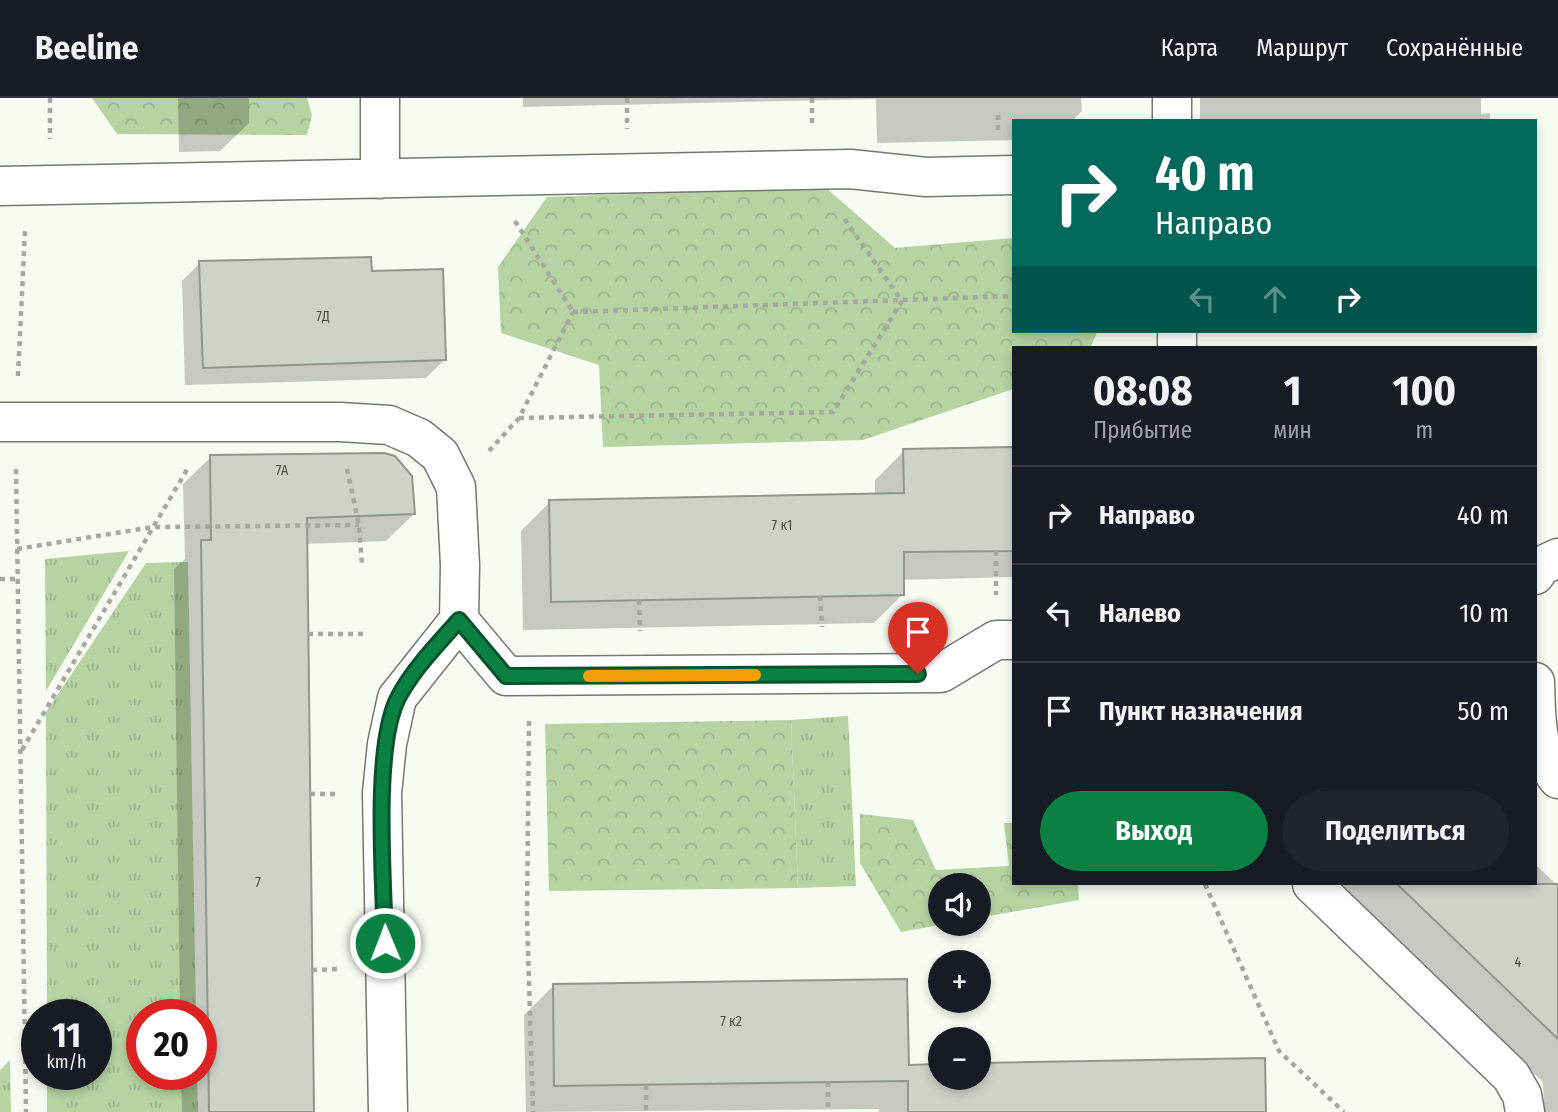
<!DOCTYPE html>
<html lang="ru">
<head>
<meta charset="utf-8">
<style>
  :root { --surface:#171b24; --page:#20242c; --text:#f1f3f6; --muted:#9ea1a6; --line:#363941; --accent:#0b8043 }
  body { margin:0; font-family:"Fira Sans Condensed",sans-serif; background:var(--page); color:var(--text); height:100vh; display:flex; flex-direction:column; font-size:26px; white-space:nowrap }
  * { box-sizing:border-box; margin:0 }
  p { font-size:23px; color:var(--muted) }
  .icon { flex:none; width:38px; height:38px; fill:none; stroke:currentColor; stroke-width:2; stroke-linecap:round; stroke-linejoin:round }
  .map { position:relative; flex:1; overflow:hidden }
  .panel { position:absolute; left:1012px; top:248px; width:525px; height:539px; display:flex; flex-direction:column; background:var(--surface); border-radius:0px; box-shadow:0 4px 10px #0003 }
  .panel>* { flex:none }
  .hud { position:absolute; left:1012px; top:21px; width:525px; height:214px; border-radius:0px; box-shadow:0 4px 10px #0003; background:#00695c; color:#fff; overflow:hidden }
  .fabs { position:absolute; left:928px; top:775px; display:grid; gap:14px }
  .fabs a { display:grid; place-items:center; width:63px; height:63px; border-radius:50%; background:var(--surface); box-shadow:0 4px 10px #0003; font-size:35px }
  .speed { position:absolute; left:21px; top:901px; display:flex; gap:14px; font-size:35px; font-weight:700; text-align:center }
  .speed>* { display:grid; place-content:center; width:91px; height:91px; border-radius:50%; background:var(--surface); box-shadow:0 4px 10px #0003; line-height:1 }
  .speed small { font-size:18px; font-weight:400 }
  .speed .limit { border:10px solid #d22; background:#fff; color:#111 }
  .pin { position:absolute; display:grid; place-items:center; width:60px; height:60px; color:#fff; margin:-72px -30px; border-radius:50% 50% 50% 0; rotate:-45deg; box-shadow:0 0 7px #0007 }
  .pin .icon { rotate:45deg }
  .me { position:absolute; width:77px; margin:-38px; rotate:359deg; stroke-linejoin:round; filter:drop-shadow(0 0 5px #0008) }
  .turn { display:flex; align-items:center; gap:24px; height:147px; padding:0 28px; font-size:32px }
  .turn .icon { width:91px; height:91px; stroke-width:2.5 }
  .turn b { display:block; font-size:49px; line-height:60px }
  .lanes { display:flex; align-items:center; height:66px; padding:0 28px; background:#0003; justify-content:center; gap:35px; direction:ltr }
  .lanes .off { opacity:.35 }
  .eta { display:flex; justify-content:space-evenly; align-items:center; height:119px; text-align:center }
  .eta b { font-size:42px; font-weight:700; line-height:49px }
  .button { display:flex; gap:14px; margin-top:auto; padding:14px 28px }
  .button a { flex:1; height:80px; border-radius:42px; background:var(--accent); color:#fff; font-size:28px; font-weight:700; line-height:80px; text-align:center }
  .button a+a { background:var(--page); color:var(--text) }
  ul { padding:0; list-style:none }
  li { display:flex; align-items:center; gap:21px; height:98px; padding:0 28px; border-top:2px solid var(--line) }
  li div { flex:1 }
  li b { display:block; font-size:26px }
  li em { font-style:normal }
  header { display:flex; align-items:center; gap:42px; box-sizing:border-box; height:98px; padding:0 35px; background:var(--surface); border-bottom:2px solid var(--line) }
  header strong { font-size:33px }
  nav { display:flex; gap:38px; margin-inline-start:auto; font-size:24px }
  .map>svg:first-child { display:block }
  .grass { fill:url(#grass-tufts) }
  .forest { fill:url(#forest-crowns) }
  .shadow { fill:#0003 }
  .building { fill:#ced3ca; stroke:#91968e; stroke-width:2 }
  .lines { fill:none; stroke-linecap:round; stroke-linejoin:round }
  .minor-casing { stroke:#737870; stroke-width:41 }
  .path { stroke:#a5a9a2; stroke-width:4.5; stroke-dasharray:5 5; stroke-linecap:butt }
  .minor { stroke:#fff; stroke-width:38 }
  .route-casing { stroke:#07532c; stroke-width:18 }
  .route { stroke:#0b8043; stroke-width:12 }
  .slow { stroke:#f59e0b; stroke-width:12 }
  .labels { text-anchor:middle; stroke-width:7; stroke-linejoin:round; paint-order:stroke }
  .number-label { font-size:14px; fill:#4c4f4a }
</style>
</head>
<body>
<header>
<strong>Beeline</strong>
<nav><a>Карта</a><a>Маршрут</a><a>Сохранённые</a></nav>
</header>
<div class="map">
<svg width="1558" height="1014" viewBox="0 0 1558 1014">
  <defs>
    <pattern id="grass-tufts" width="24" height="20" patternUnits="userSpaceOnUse" patternTransform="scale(1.75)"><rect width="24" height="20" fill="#b7d3a2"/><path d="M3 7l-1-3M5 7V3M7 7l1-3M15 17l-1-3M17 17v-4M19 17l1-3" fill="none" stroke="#9db58b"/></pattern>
    <pattern id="forest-crowns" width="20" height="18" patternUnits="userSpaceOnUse" patternTransform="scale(1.75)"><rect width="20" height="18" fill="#b7d3a2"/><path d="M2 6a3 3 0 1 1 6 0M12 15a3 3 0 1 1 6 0" fill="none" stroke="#9db58b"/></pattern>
  </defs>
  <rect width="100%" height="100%" fill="#f7fcf3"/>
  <path class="grass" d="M129,453L46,593L45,461Z
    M188,464L196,917H142V976L197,977L198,1014H47V977L96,976V917H47L46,614L146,465Z
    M848,618L856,788L798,790L791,622Z
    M10,962L11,1014H0V972Z"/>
  <path class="forest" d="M92,0H307L312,17L307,37L117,36Z
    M825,89L895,150L1013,140V233H1098L1090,250H1013V291L863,342L603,349L599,267L501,235L498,169L547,99Z
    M791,622L798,790L549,793L545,626Z
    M860,716L913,722L936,772L1009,768L1004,725H1013V786H1078L1079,802L978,820V788H940V826H945L901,834L860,765Z"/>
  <path class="shadow" d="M178,0H249V25L220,53L179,54Z
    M523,0H1081L1082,13L1072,23H1013V42L877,45L876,1L523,9Z
    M1200,0H1481V16L1490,15V23H1200Z
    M200,165L370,175L444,262L426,280L185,287L182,183Z
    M1013,351V479L902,482L903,496L874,525L523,532L521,433L550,404L875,397V382L904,353Z
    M211,359L394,360L411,378L414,392V416L386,443L305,446L313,1014H182L181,976H201V917H180L174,471L185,461L183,386Z
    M1535,766L1558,788V1014H1544L1543,984L1338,786H1535Z
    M553,888L907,968L940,980L1264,1014H879V1011L526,1014L524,917Z"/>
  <path class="building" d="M371,159L372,173L443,171L446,262L203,270L199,163Z
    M1013,349V453L904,454V497L551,504L549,402L904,395L903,351Z
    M384,355L395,358L412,378L415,416L307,420L314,1014H209L201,442H211L210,357Z
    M1397,786H1558V941Z
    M907,881L909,967L940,966V980H978V965L1265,960L1266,1014H908V983L554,988L553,886Z"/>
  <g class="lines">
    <g class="minor-casing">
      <path id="minor" d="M380,0V81
        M1172,0V23
        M0,88L850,71L926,79L1013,77
        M1177,233V250
        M0,324H340L389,327L419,340L440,357L456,389L460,467L459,522L397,600L387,646L382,695L388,1014
        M1535,477L1541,468L1558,460
        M459,522L506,578L941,575L996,542H1013
        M1535,584C1536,619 1535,653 1558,681
        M1312,786L1511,978L1522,997L1525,1014"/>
    </g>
    <path class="path" d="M50,0V41
      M627,0V31
      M812,0V27
      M998,32V16
      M515,123L573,214
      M573,214L1013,198
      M18,278L25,133
      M519,320L833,314L902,203L843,119
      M489,353L519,320L573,214
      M16,371L26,1014
      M347,371L359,427L362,467
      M17,451L153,429L359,427
      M996,453V497
      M0,481H17
      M820,498L822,529
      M639,502L640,533
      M308,536H365
      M529,623L527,819L533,1014
      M22,652L188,370
      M310,696H337
      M1205,786L1279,953L1344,1014
      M312,872L340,871
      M828,984V1014
      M646,987V1014"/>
    <use href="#minor" class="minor"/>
  </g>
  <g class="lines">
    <g class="route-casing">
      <path id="route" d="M385,845C384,787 372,647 399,598C414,570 438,546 459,522L506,578L918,576"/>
    </g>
    <use href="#route" class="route"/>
    <path class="slow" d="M589,578L755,577"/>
  </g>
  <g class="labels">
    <g class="number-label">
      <text x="323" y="223">7Д</text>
      <text x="282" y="377">7А</text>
      <text x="782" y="432">7 к1</text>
      <text x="258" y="789">7</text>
      <text x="1518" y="869">4</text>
      <text x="731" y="928">7 к2</text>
    </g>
  </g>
</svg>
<div class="fabs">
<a><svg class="icon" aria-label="sound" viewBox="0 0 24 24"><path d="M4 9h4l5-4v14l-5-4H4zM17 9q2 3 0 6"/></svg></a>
<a>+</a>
<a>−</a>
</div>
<div class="speed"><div>11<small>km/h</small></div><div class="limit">20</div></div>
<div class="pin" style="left:918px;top:576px;background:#d93025"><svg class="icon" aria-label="arrive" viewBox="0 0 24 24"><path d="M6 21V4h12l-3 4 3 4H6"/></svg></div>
<svg class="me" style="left:385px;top:845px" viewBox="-20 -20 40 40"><circle r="17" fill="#0b8043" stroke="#fff" stroke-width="3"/><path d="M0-11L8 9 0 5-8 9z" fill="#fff"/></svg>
<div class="hud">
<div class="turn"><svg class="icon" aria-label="right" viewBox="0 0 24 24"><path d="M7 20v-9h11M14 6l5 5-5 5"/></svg><div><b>40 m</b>Направо</div></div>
<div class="lanes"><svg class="icon off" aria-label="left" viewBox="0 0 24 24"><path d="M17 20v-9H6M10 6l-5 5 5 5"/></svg><svg class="icon off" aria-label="ahead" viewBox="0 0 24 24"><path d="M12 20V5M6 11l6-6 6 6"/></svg><svg class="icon" aria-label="right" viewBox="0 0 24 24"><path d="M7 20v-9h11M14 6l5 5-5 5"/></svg></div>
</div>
<section class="panel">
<div class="eta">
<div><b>08:08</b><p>Прибытие</p></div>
<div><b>1</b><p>мин</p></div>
<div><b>100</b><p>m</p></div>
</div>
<ul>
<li><svg class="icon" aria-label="right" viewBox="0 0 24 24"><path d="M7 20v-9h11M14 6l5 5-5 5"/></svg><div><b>Направо</b></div><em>40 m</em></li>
<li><svg class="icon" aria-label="left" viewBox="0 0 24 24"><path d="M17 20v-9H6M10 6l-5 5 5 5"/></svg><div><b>Налево</b></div><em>10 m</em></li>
<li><svg class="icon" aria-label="arrive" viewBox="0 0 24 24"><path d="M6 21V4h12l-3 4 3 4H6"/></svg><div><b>Пункт назначения</b></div><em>50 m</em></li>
</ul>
<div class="button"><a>Выход</a><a>Поделиться</a></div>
</section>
</div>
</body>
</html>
